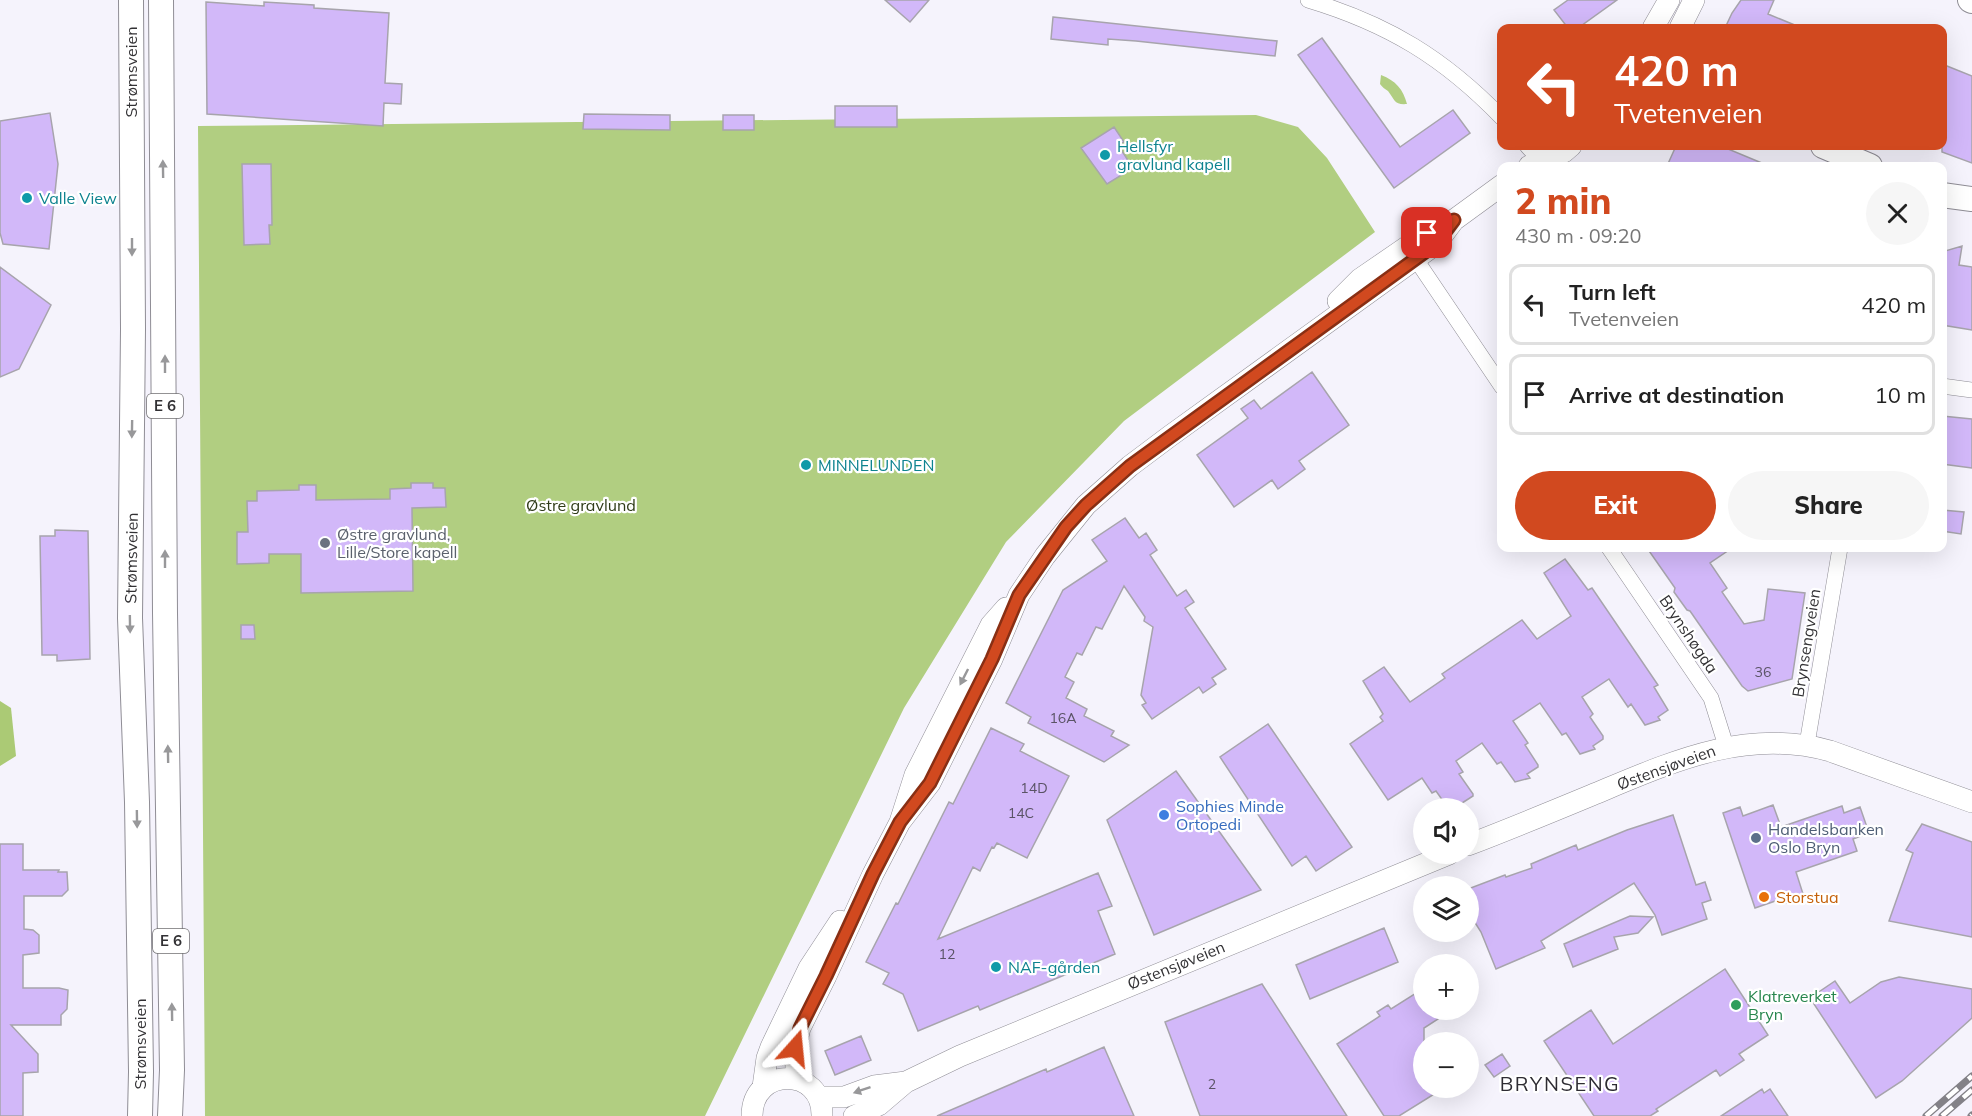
<!DOCTYPE html>
<html lang="en">
<head>
<meta charset="utf-8">
<style>
  :root { --surface:#fff; --page:#f6f6f6; --text:#222; --muted:#767676; --line:#e0e0e0; --accent:#d1491f }
  body { margin:0; font-family:Mulish,sans-serif; background:var(--page); color:var(--text); height:100vh; display:flex; flex-direction:column; font-size:22px; white-space:nowrap }
  * { box-sizing:border-box; margin:0 }
  p { font-size:20px; color:var(--muted) }
  .icon { flex:none; width:33px; height:33px; fill:none; stroke:currentColor; stroke-width:2; stroke-linecap:round; stroke-linejoin:round }
  .map { position:relative; flex:1; overflow:hidden }
  .panel { position:absolute; left:1497px; top:162px; width:450px; height:390px; display:flex; flex-direction:column; background:var(--surface); border-radius:12px; box-shadow:0 6px 24px #0002 }
  .panel>* { flex:none }
  .banner { position:absolute; left:1497px; top:24px; width:450px; height:126px; border-radius:12px; box-shadow:0 6px 24px #0002; background:#d1491f; color:#fff; overflow:hidden }
  .fabs { position:absolute; left:1413px; top:798px; display:grid; gap:12px }
  .fabs a { display:grid; place-items:center; width:66px; height:66px; border-radius:50%; background:var(--surface); box-shadow:0 6px 24px #0002; font-size:30px }
  .pin { position:absolute; display:grid; place-items:center; width:51px; height:51px; color:#fff; margin:-26px; border-radius:12px; box-shadow:0 3px 9px #0006 }
  .me { position:absolute; width:66px; margin:-33px; rotate:18deg; stroke-linejoin:round; filter:drop-shadow(0 0 4px #0008) }
  .turn { display:flex; align-items:center; gap:21px; height:126px; padding:0 18px; font-size:27px }
  .turn .icon { width:78px; height:78px; stroke-width:2.5 }
  .turn b { display:block; font-size:42px; line-height:51px }
  .round { display:grid; place-items:center; flex:none; width:63px; height:63px; border-radius:32px; background:var(--page) }
  .headline { display:flex; align-items:center; justify-content:space-between; height:102px; padding:0 18px }
  h1 { font-size:36px; font-weight:800; line-height:45px; color:var(--accent) }
  .cta { display:flex; gap:12px; margin-top:auto; padding:12px 18px }
  .cta a { flex:1; height:69px; border-radius:36px; background:var(--accent); color:#fff; font-size:24px; font-weight:800; line-height:69px; text-align:center }
  .cta a+a { background:var(--page); color:var(--text) }
  ul { padding:0; list-style:none }
  li { display:flex; align-items:center; gap:18px; height:81px; margin:0 12px 9px; padding:0 6px; border:3px solid var(--line); border-radius:12px }
  li div { flex:1 }
  li b { display:block; font-size:22px }
  li em { font-style:normal }
  .map>svg:first-child { display:block }
  .green { fill:#b1ce81 }
  .forest { fill:#abca75 }
  .building { fill:#d2b8f9; stroke:#a7a4ac; stroke-width:1.5 }
  .lines { fill:none; stroke-linecap:round; stroke-linejoin:round }
  .minor-casing { stroke:#8f8d95; stroke-width:16 }
  .secondary-casing { stroke:#8f8d95; stroke-width:22 }
  .trunk-casing { stroke:#8f8d95; stroke-width:26 }
  .minor { stroke:#fff; stroke-width:15 }
  .secondary { stroke:#fff; stroke-width:21 }
  .trunk { stroke:#fff; stroke-width:24 }
  .rail-casing { stroke:#838187; stroke-width:7 }
  .rail { stroke:#fff; stroke-width:4.5; stroke-dasharray:14; stroke-linecap:butt }
  .oneway { fill:#98989a }
  .route-casing { stroke:#882f14; stroke-width:15 }
  .route { stroke:#d1491f; stroke-width:10 }
  .culture-dot { fill:#0f9aa8; stroke:#fff; stroke-width:2 }
  .worship-dot { fill:#6b7280; stroke:#fff; stroke-width:2 }
  .shop-dot { fill:#3f7fe0; stroke:#fff; stroke-width:2 }
  .service-dot { fill:#5c6f8a; stroke:#fff; stroke-width:2 }
  .food-dot { fill:#e8710a; stroke:#fff; stroke-width:2 }
  .leisure-dot { fill:#2e9e5b; stroke:#fff; stroke-width:2 }
  .labels { text-anchor:middle; stroke-width:4.5; stroke-linejoin:round; paint-order:stroke }
  .number-label { font-size:14px; fill:#5a5365 }
  .shield { fill:#fff; stroke:#706f71; stroke-width:1.5 }
  .shield-label { font-size:15px; font-weight:bold; fill:#323134 }
  .street-label { font-size:16px; fill:#323134; stroke:#fff }
  .culture-label { font-size:16px; fill:#0d838f; stroke:#fff; text-anchor:start }
  .park-label { font-size:16px; fill:#2f3b18; stroke:#fff }
  .worship-label { font-size:16px; fill:#5b616d; stroke:#fff; text-anchor:start }
  .shop-label { font-size:16px; fill:#366cbe; stroke:#fff; text-anchor:start }
  .service-label { font-size:16px; fill:#4e5e75; stroke:#fff; text-anchor:start }
  .food-label { font-size:16px; fill:#c56008; stroke:#fff; text-anchor:start }
  .leisure-label { font-size:16px; fill:#27864d; stroke:#fff; text-anchor:start }
  .quarter-label { font-size:20px; letter-spacing:1.5px; fill:#2e2c33; stroke:#fff }
</style>
</head>
<body>
<div class="map">
<svg width="1972" height="1116" viewBox="0 0 1972 1116">
  <rect width="100%" height="100%" fill="#f5f3fc"/>
  <path class="green" d="M1381,75C1396,81 1403,89 1407,104C1394,105 1395,100 1388,91C1385,89 1382,87 1380,84Z
    M1256,115L1298,127L1327,158L1375,232L1124,421L1006,542L904,708L705,1116H205L198,126Z"/>
  <path class="forest" d="M0,701L11,708L16,756L0,766Z"/>
  <path class="building" d="M885,0H929L910,22Z
    M1568,0H1617L1578,28H1568L1554,10Z
    M1741,0H1774L1768,14L1802,28H1725L1732,13Z
    M206,2L264,6V2L314,5V8L389,13L385,83L402,84L401,104L384,103L383,126L207,114Z
    M1053,17L1277,41L1275,56L1136,41L1108,39V45L1051,39Z
    M1322,38L1400,147L1453,110L1470,133L1394,188L1298,55Z
    M1942,64L1972,76V163L1942,152Z
    M835,106H897V127H835Z
    M50,113L58,164L49,249L3,244L0,233V121Z
    M584,114L670,115V130L583,129Z
    M723,115H754V130H723Z
    M1114,127L1124,142L1118,145L1133,168L1107,184L1081,148Z
    M1676,146H1721L1769,166H1667Z
    M242,164H271L272,225H269L270,244L244,245Z
    M1962,246L1959,265L1972,267V330L1942,325V259L1945,251Z
    M0,267L51,305L19,369L0,377Z
    M1312,372L1349,425L1299,461L1305,469L1278,489L1272,480L1234,507L1197,455L1248,418L1241,409L1254,400L1261,409Z
    M1942,416L1972,419V468L1942,464Z
    M411,483H433V488H445L446,507L412,508L413,591L301,593V554H269V563L237,564V532H248L247,501H257V491L299,490V485H316V500L390,499V489L411,488Z
    M1942,510L1964,512L1961,534L1942,531Z
    M1125,518L1139,538L1146,533L1157,550L1150,555L1177,596L1186,590L1194,602L1185,608L1226,669L1212,678L1216,684L1203,693L1199,687L1152,719L1142,705L1146,703L1141,695L1153,627L1144,621L1145,617L1124,586L1102,629L1096,627L1082,655L1077,653L1065,677L1074,682L1066,698L1087,709L1084,716L1114,731L1111,736L1129,745L1104,762L1028,723L1031,717L1006,703L1063,590L1107,561L1092,540Z
    M55,530L88,531L90,659L57,661V655H42L40,536H55Z
    M1647,548H1732L1710,563L1727,588L1722,592L1744,624L1764,620L1768,589L1805,593L1792,679L1748,691L1742,686L1690,611L1687,610L1674,592L1675,588Z
    M1565,559L1588,590L1592,588L1658,685L1654,687L1668,710L1658,717L1660,720L1645,725L1631,704L1628,707L1609,679L1582,697L1593,714L1590,717L1603,736V739L1593,746L1595,749L1580,754L1566,733L1562,735L1540,703L1513,721L1528,743L1525,745L1538,765V767L1527,774L1530,778L1515,782L1501,762L1497,764L1482,743L1456,761L1463,772L1459,774L1473,794V796L1462,803L1466,808H1448L1436,791L1432,793L1422,778L1388,800L1350,744L1383,721L1380,717L1383,714L1363,681L1384,667L1410,702L1445,678L1442,674L1522,620L1537,639L1571,616L1544,573Z
    M241,625H254L255,639H241Z
    M1268,724L1352,847L1316,871L1306,856L1292,866L1220,757Z
    M991,728L1024,744L1020,751L1069,776L1027,858L997,843L994,848L992,847L980,871L973,867L938,939L1098,873L1112,906L1098,911L1115,954L980,1010L978,1006L918,1031L903,994L883,984L889,973L866,962L896,903L898,904L949,802L953,804Z
    M1176,771L1261,890L1154,935L1107,820Z
    M1773,805L1781,827L1842,806L1844,813L1860,807L1869,833L1853,839L1857,851L1796,872L1804,897L1786,903L1784,898L1755,908L1723,813L1740,807L1743,816Z
    M1673,815L1696,885L1705,882L1711,900L1702,903L1707,919L1662,935L1655,915L1634,883L1541,941L1545,948L1496,969L1481,932L1474,921L1476,919L1468,901V889L1505,875L1506,877L1532,868L1531,864L1576,845L1578,850L1627,830Z
    M1922,824L1972,842V937L1889,921L1913,853L1906,850Z
    M0,844H23V870H59L58,872H67L68,890L62,896H24V929L33,930L39,935V953L23,955V988H59L68,990L67,1009L61,1015V1025H11L38,1054V1072L23,1073V1116H0Z
    M1630,916L1653,917L1638,933L1614,937L1618,949L1573,967L1564,944Z
    M1384,928L1398,962L1310,999L1296,965Z
    M1725,969L1768,1035L1739,1054L1744,1060L1720,1076L1716,1070L1656,1109L1658,1111L1650,1116H1594L1544,1041L1591,1010L1613,1044Z
    M1899,977L1972,989V1018L1902,1081L1876,1098L1810,998L1835,981L1850,1003L1881,982Z
    M1262,984L1347,1116H1200L1165,1022Z
    M1424,988V1010H1452L1424,1028V1088H1444L1399,1116H1384L1337,1044L1380,1016L1377,1012L1388,1005L1391,1009Z
    M861,1036L871,1060L835,1075L825,1051Z
    M1104,1047L1134,1116H937L1046,1069L1047,1072Z
    M1502,1054L1510,1066L1494,1077L1485,1065Z
    M1762,1089L1764,1093L1770,1089L1788,1116H1721Z"/>
  <g class="lines">
    <g class="minor-casing">
      <path id="minor" d="M1308,0C1388,24 1444,58 1502,118
        M1527,146L1541,161
        M1415,258L1502,387
        M1942,386L1972,390
        M1609,548L1711,698L1726,746
        M1807,744L1840,548"/>
    </g>
    <g class="secondary-casing">
      <path id="secondary" d="M1653,28L1669,0
        M1680,28L1694,0
        M1529,166L1564,152L1571,146
        M1338,301L1360,279L1427,233L1454,220L1502,185
        M900,822L930,783L992,659L1019,595L1045,556L1086,505L1130,466L1170,436L1436,244L1454,220
        M1468,845C1510,829 1551,812 1592,795C1669,763 1745,727 1830,751L1972,802
        M800,1080L796,1068L795,1048L800,1028L826,976L873,874L900,822L915,775L991,625L1006,608
        M763,1087L767,1058L771,1047L809,968L840,921
        M819,1097H844L874,1086L906,1082
        M752,1116C752,1066 823,1066 822,1116
        M854,1116L879,1105L906,1082L960,1056L1449,854"/>
    </g>
    <g class="trunk-casing">
      <path id="trunk" d="M131,0L133,329L130,618L137,802L141,1072L140,1116
        M161,0L165,613L172,1070L170,1116
        M1970,0L1972,1
        M1823,146L1870,166
        M1942,195L1972,199"/>
    </g>
    <use href="#minor" class="minor"/>
    <use href="#secondary" class="secondary"/>
    <use href="#trunk" class="trunk"/>
    <g class="rail-casing">
      <path id="rail" d="M1926,1116L1972,1076
        M1942,1116L1972,1090
        M1971,1116L1972,1115"/>
    </g>
    <use href="#rail" class="rail"/>
  </g>
  <defs><path id="oneway-solid" d="M-6-.8H1V-3.2L6.5 0L1 3.2V.8H-6Z" transform="scale(1.5)"/></defs>
  <g class="oneway">
    <use href="#oneway-solid" transform="translate(163 169) rotate(-91)"/>
    <use href="#oneway-solid" transform="translate(132 247) rotate(90)"/>
    <use href="#oneway-solid" transform="translate(165 364) rotate(-90)"/>
    <use href="#oneway-solid" transform="translate(132 429) rotate(91)"/>
    <use href="#oneway-solid" transform="translate(165 559) rotate(-90)"/>
    <use href="#oneway-solid" transform="translate(130 624) rotate(89)"/>
    <use href="#oneway-solid" transform="translate(964 677) rotate(117)"/>
    <use href="#oneway-solid" transform="translate(168 754) rotate(-91)"/>
    <use href="#oneway-solid" transform="translate(137 819) rotate(89)"/>
    <use href="#oneway-solid" transform="translate(172 1012) rotate(-91)"/>
    <use href="#oneway-solid" transform="translate(862 1090) rotate(161)"/>
  </g>
  <g class="lines">
    <g class="route-casing">
      <path id="route" d="M795,1048L800,1028L826,976L873,874L900,822L930,783L992,659L1019,595L1066,527L1086,505L1130,466L1436,244L1454,220L1427,233"/>
    </g>
    <use href="#route" class="route"/>
  </g>
  <g class="culture-dot">
    <circle cx="1105" cy="155" r="6"/>
    <circle cx="27" cy="198" r="6"/>
    <circle cx="806" cy="465" r="6"/>
    <circle cx="996" cy="967" r="6"/>
  </g>
  <circle class="worship-dot" cx="325" cy="543" r="6"/>
  <circle class="shop-dot" cx="1164" cy="815" r="6"/>
  <circle class="service-dot" cx="1756" cy="838" r="6"/>
  <circle class="food-dot" cx="1764" cy="897" r="6"/>
  <circle class="leisure-dot" cx="1736" cy="1005" r="6"/>
  <g class="labels">
    <g class="number-label">
      <text x="1763" y="677">36</text>
      <text x="1063" y="723">16A</text>
      <text x="1034" y="793">14D</text>
      <text x="1021" y="818">14C</text>
      <text x="947" y="959">12</text>
      <text x="1212" y="1089">2</text>
    </g>
    <g class="shield">
      <rect x="147" y="394" width="36" height="24" rx="4.5"/>
      <rect x="153" y="929" width="36" height="24" rx="4.5"/>
    </g>
    <g class="shield-label">
      <text x="165" y="411">E 6</text>
      <text x="171" y="946">E 6</text>
    </g>
    <g class="street-label">
      <text transform="translate(131 72) rotate(-90)" y="6">Strømsveien</text>
      <text transform="translate(131 558) rotate(-89)" y="6">Strømsveien</text>
      <text transform="translate(1689 634) rotate(56)" y="6">Brynshøgda</text>
      <text transform="translate(1806 643) rotate(-81)" y="6">Brynsengveien</text>
      <text transform="translate(1666 767) rotate(-20)" y="6">Østensjøveien</text>
      <text transform="translate(1176 965) rotate(-22)" y="6">Østensjøveien</text>
      <text transform="translate(140 1044) rotate(-90)" y="6">Strømsveien</text>
    </g>
    <g class="culture-label">
      <text x="1117" y="152">Hellsfyr<tspan x="1117" dy="18">gravlund kapell</tspan></text>
      <text x="39" y="204">Valle View</text>
      <text x="818" y="471">MINNELUNDEN</text>
      <text x="1008" y="973">NAF-gården</text>
    </g>
    <g class="park-label">
      <text x="581" y="511">Østre gravlund</text>
    </g>
    <g class="worship-label">
      <text x="337" y="540">Østre gravlund,<tspan x="337" dy="18">Lille/Store kapell</tspan></text>
    </g>
    <g class="shop-label">
      <text x="1176" y="812">Sophies Minde<tspan x="1176" dy="18">Ortopedi</tspan></text>
    </g>
    <g class="service-label">
      <text x="1768" y="835">Handelsbanken<tspan x="1768" dy="18">Oslo Bryn</tspan></text>
    </g>
    <g class="food-label">
      <text x="1776" y="903">Storstua</text>
    </g>
    <g class="leisure-label">
      <text x="1748" y="1002">Klatreverket<tspan x="1748" dy="18">Bryn</tspan></text>
    </g>
    <g class="quarter-label">
      <text x="1560" y="1091">BRYNSENG</text>
    </g>
  </g>
</svg>
<div class="fabs">
<a><svg class="icon" aria-label="sound" viewBox="0 0 24 24"><path d="M4 9h4l5-4v14l-5-4H4zM17 9q2 3 0 6"/></svg></a>
<a><svg class="icon" aria-label="layers" viewBox="0 0 24 24"><path d="M12 4l9 5-9 5-9-5zM3 14l9 5 9-5"/></svg></a>
<a>+</a>
<a>−</a>
</div>
<div class="pin" style="left:1427px;top:233px;background:#d93025"><svg class="icon" aria-label="arrive" viewBox="0 0 24 24"><path d="M6 21V4h12l-3 4 3 4H6"/></svg></div>
<svg class="me" style="left:795px;top:1048px" viewBox="-20 -20 40 40"><path d="M0-17L14 15 0 8-14 15z" fill="#d1491f" stroke="#fff" stroke-width="4"/></svg>
<div class="banner">
<div class="turn"><svg class="icon" aria-label="left" viewBox="0 0 24 24"><path d="M17 20v-9H6M10 6l-5 5 5 5"/></svg><div><b>420 m</b>Tvetenveien</div></div>
</div>
<section class="panel">
<div class="headline"><div><h1>2 min</h1><p>430 m · 09:20</p></div><a class="round"><svg class="icon" aria-label="close" viewBox="0 0 24 24"><path d="M6 6l12 12M18 6L6 18"/></svg></a></div>
<ul>
<li><svg class="icon" aria-label="left" viewBox="0 0 24 24"><path d="M17 20v-9H6M10 6l-5 5 5 5"/></svg><div><b>Turn left</b><p>Tvetenveien</p></div><em>420 m</em></li>
<li><svg class="icon" aria-label="arrive" viewBox="0 0 24 24"><path d="M6 21V4h12l-3 4 3 4H6"/></svg><div><b>Arrive at destination</b></div><em>10 m</em></li>
</ul>
<div class="cta"><a>Exit</a><a>Share</a></div>
</section>
</div>
</body>
</html>
